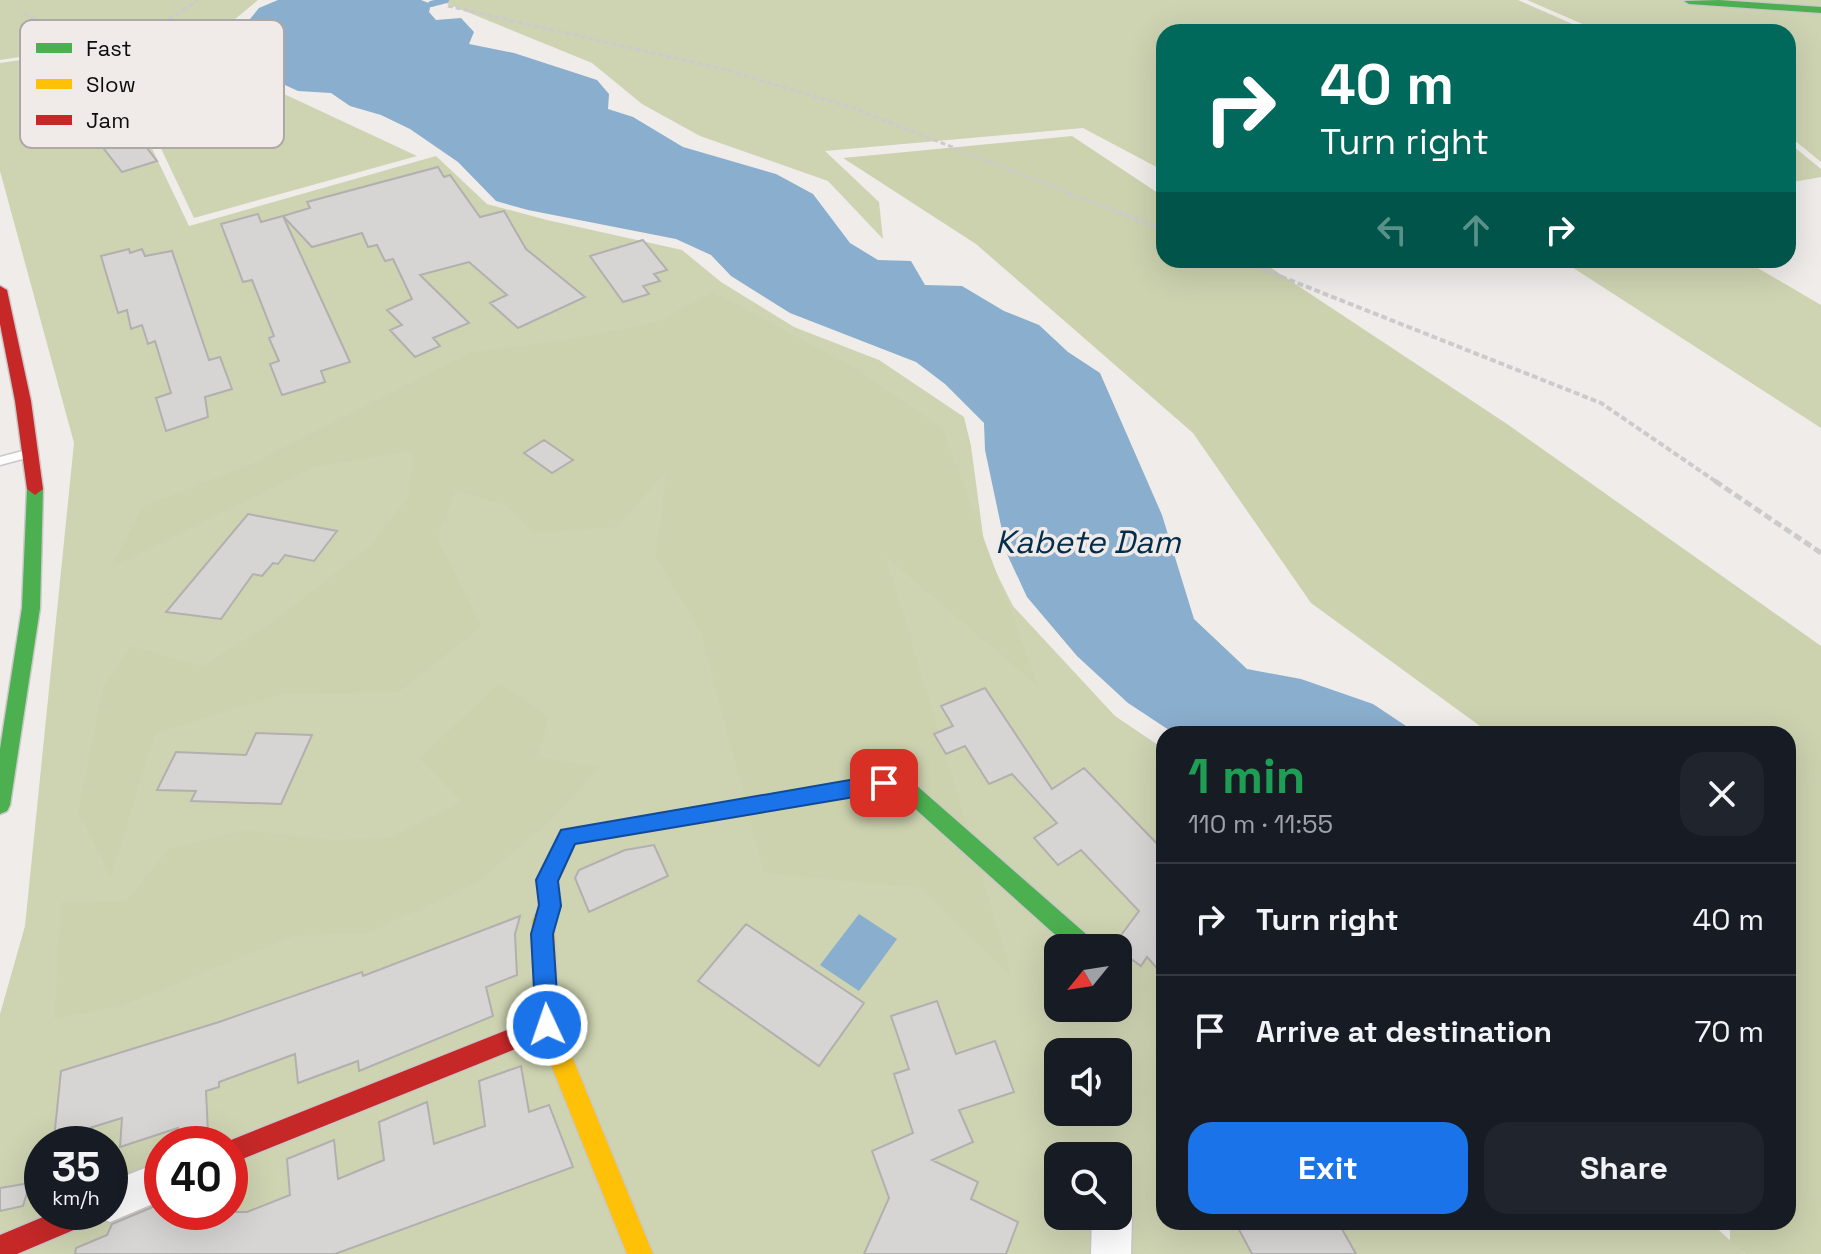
<!DOCTYPE html>
<html lang="en">
<head>
<meta charset="utf-8">
<style>
  :root { --surface:#171b24; --page:#20242c; --text:#f1f3f6; --muted:#9ea1a6; --line:#363941; --accent:#1a73e8 }
  body { margin:0; font-family:"Space Grotesk",sans-serif; background:var(--page); color:var(--text); height:100vh; display:flex; flex-direction:column; font-size:30px; white-space:nowrap }
  * { box-sizing:border-box; margin:0 }
  p { font-size:26px; color:var(--muted) }
  .icon { flex:none; width:44px; height:44px; fill:none; stroke:currentColor; stroke-width:2; stroke-linecap:round; stroke-linejoin:round }
  .map { position:relative; flex:1; overflow:hidden }
  .side { position:absolute; left:1156px; top:726px; width:640px; height:504px; display:flex; flex-direction:column; background:var(--surface); border-radius:24px; box-shadow:0 8px 32px #0002 }
  .side>* { flex:none }
  .hud { position:absolute; left:1156px; top:24px; width:640px; height:244px; border-radius:24px; box-shadow:0 8px 32px #0002; background:#00695c; color:#fff; overflow:hidden }
  .needle { width:52px; rotate:240deg }
  .tools { position:absolute; left:1044px; top:934px; display:grid; gap:16px }
  .tools a { display:grid; place-items:center; width:88px; height:88px; border-radius:16px; background:var(--surface); box-shadow:0 8px 32px #0002; font-size:40px }
  .speed { position:absolute; left:24px; top:1126px; display:flex; gap:16px; font-size:40px; font-weight:700; text-align:center }
  .speed>* { display:grid; place-content:center; width:104px; height:104px; border-radius:50%; background:var(--surface); box-shadow:0 8px 32px #0002; line-height:1 }
  .speed small { font-size:20px; font-weight:400 }
  .speed .limit { border:12px solid #d22; background:#fff; color:#111 }
  .pin { position:absolute; display:grid; place-items:center; width:68px; height:68px; color:#fff; margin:-34px; border-radius:16px; box-shadow:0 4px 12px #0006 }
  .me { position:absolute; width:88px; margin:-44px; rotate:357deg; stroke-linejoin:round; filter:drop-shadow(0 0 6px #0008) }
  .turn { display:flex; align-items:center; gap:28px; height:168px; padding:0 32px; font-size:36px }
  .turn .icon { width:104px; height:104px; stroke-width:2.5 }
  .turn b { display:block; font-size:56px; line-height:68px }
  .lanes { display:flex; align-items:center; height:76px; padding:0 32px; background:#0003; justify-content:center; gap:40px; direction:ltr }
  .lanes .off { opacity:.35 }
  .round { display:grid; place-items:center; flex:none; width:84px; height:84px; border-radius:24px; background:var(--page) }
  .headline { display:flex; align-items:center; justify-content:space-between; height:136px; padding:0 32px }
  h1 { font-size:48px; font-weight:600; line-height:60px; color:#1e9e55 }
  .cta { display:flex; gap:16px; margin-top:auto; padding:16px 32px }
  .cta a { flex:1; height:92px; border-radius:24px; background:var(--accent); color:#fff; font-size:32px; font-weight:600; line-height:92px; text-align:center }
  .cta a+a { background:var(--page); color:var(--text) }
  ul { padding:0; list-style:none }
  li { display:flex; align-items:center; gap:24px; height:112px; padding:0 32px; border-top:2px solid var(--line) }
  li div { flex:1 }
  li b { display:block; font-size:30px }
  li em { font-style:normal }
  .map>svg:first-child { display:block }
  .green { fill:#ced4b2; fill-rule:evenodd }
  .forest { fill:#ccd2ae }
  .water { fill:#8aaecd }
  .lines { fill:none; stroke-linecap:round; stroke-linejoin:round }
  .stream { stroke:#8aaecd; stroke-width:6 }
  .building { fill:#d7d5d4; stroke:#b2b0af; stroke-width:2 }
  .lane-casing { stroke:#cac8c7; stroke-width:3 }
  .street-casing { stroke:#cac8c7; stroke-width:3 }
  .fast-casing { stroke:#cac8c7; stroke-width:3 }
  .slow-casing { stroke:#cac8c7; stroke-width:3 }
  .jam-casing { stroke:#cac8c7; stroke-width:3 }
  .path-far2 { stroke:#cccbcb; stroke-width:3; stroke-dasharray:5 3; stroke-linecap:butt }
  .path-far1 { stroke:#cccbcb; stroke-width:4; stroke-dasharray:6 3; stroke-linecap:butt }
  .path { stroke:#cccbcb; stroke-width:5; stroke-dasharray:8 4; stroke-linecap:butt }
  .lane { fill:#fdfcfc; fill-rule:evenodd }
  .street { fill:#fdfcfc; fill-rule:evenodd }
  .fast { fill:#4caf50; fill-rule:evenodd }
  .slow { fill:#ffc107; fill-rule:evenodd }
  .jam { fill:#c62828; fill-rule:evenodd }
  .route { fill:#1a73e8; stroke:#114b97; stroke-width:2 }
  .labels { text-anchor:middle; stroke-width:7; stroke-linejoin:round; paint-order:stroke }
  .water-label { font-size:32px; font-style:italic; fill:#022d4b; stroke:#f0ebe9 }
  .key { fill:#f0ebe9; stroke:#aca8a6; stroke-width:2 }
  .key-label { font-size:22px; fill:#0d0c0b }
</style>
</head>
<body>
<div class="map">
<svg width="1821" height="1254" viewBox="0 0 1821 1254">
  <rect width="100%" height="100%" fill="#efecea"/>
  <path class="green" d="M0,0H258L223,29L224,66L417,156L194,218L111,43L0,60Z
    M438,0H1518L1591,32H1164V171L1083,128L825,151L879,202L883,239L828,181L700,136L642,104L592,63Z
    M1527,0H1821V162L1788,135V32H1601Z
    M104,48L189,226L436,156L487,204L547,220L682,250L721,282L794,327L879,360L964,417L971,446L985,550L1013,606L1115,716L1164,749V1222H1710L1745,1254H0V1014L25,926L74,443L0,171V63ZM1058,948H1118V1008H1058ZM1058,1052H1118V1112H1058ZM42,1144H110V1212H42ZM162,1144H230V1212H162ZM1058,1156H1118V1216H1058Z
    M1788,142L1821,169V177L1793,182L1788,192Z
    M1561,260H1758L1756,267L1821,305V428Z"/>
  <path class="forest" d="M1072,136L1164,197V260H1259L1507,424L1821,646V1254H1745L1730,1241V1222H1788V734H1491L1311,603L1193,433L976,244L843,158Z
    M713,292L856,368L943,429L1039,687L886,557L1013,979L920,888L764,873L701,633L656,558L666,471L618,527L533,533L507,506L456,490L437,538L482,626L399,692L282,694L155,734L111,877L78,811L103,689L131,646L202,666L271,623L370,546L409,496L413,451L314,467L110,568L143,506L251,464L472,352L564,340L656,322Z
    M500,683L549,716L538,757L601,767L542,828L477,883L366,934L294,936L122,1006L54,1019L61,902L126,901L169,848L248,830L334,840L391,837L462,802L419,758Z"/>
  <path class="water" d="M278,0H421L431,4L429,12L436,20L461,18L474,32L469,44L514,53L597,80L609,94L608,109L633,117L683,147L776,174L813,194L850,243L878,260L911,261L925,285L962,286L1004,311L1039,325L1068,352L1100,373L1162,515L1194,619L1247,669L1301,679L1373,704L1418,734H1175L1128,703L1077,656L1027,597L1007,554L985,450L984,423L945,384L916,362L790,313L731,276L711,255L676,239L528,210L496,201L458,162L410,129L381,115L350,106L331,93L298,91L257,72L240,60L231,42L259,8Z
    M859,914L897,939L859,991L820,965Z"/>
  <g class="lines">
    <path class="stream" d="M431,4L446,0"/>
  </g>
  <path class="building" d="M139,138L157,161L122,172L104,149Z
    M438,167L444,177L450,175L480,217L504,211L526,249L585,297L518,328L490,303L507,295L469,262L420,275L469,323L433,338L440,346L415,357L390,330L402,325L387,310L412,299L393,259L385,261L377,245L368,247L362,233L312,247L283,216L310,208L307,202Z
    M258,214L261,222L283,216L350,362L321,371L325,382L282,395L270,364L279,361L269,338L274,336L252,280L243,282L221,224Z
    M643,240L667,270L654,274L660,281L643,286L649,294L623,302L590,256Z
    M129,249L130,253L142,249L145,256L172,251L209,360L220,357L232,389L205,397L208,417L166,431L156,398L171,393L155,341L148,344L142,325L131,329L127,310L118,313L101,256Z
    M544,440L573,460L552,473L524,453Z
    M248,514L337,531L314,561L285,555L278,564L273,563L262,576L253,574L221,619L166,612Z
    M985,688L1052,789L1084,768L1164,851V976L1147,957L1141,966L1113,946L1139,911L1081,850L1058,865L1034,838L1057,823L1012,774L989,784L965,746L946,754L934,734L953,726L941,706Z
    M256,733L312,735L281,804L191,801L196,791L157,790L176,752L246,755Z
    M654,845L668,876L589,912L575,878L579,870L625,850Z
    M520,916L515,934L517,975L486,987L493,1016L359,1071L358,1061L298,1083L295,1054L219,1082V1087L206,1091L208,1133L203,1144H178V1128L120,1147L122,1118L54,1139L61,1071L219,1022L362,972L363,976Z
    M746,924L864,1003L819,1066L698,981Z
    M937,1001L956,1054L995,1041L1014,1092L959,1110L973,1142L932,1160L978,1182L971,1199L1018,1222L1006,1254H864L889,1198L872,1151L913,1133L894,1074L909,1069L891,1016Z
    M521,1066L529,1112L549,1105L573,1167L335,1254H75L76,1248L107,1235L112,1224L162,1203V1212H247L290,1195L287,1159L334,1140L338,1179L384,1160L379,1122L427,1102L434,1144L485,1126L479,1081Z
    M30,1183L23,1206L0,1211V1188Z
    M1235,1222H1338L1356,1254H1252Z"/>
  <g class="lines">
    <g class="lane-casing">
      <path id="lane" d="M30,449L36,453L34,456L0,465V457Z"/>
    </g>
    <g class="street-casing">
      <path id="street" d="M162,1161V1200L110,1222L96,1216L95,1212H110V1182Z
        M1118,1199L1126,1202L1132,1216L1131,1254H1091L1092,1216H1118Z"/>
    </g>
    <g class="fast-casing">
      <path id="fast" d="M1719,0L1821,7V13L1689,4L1684,1Z
        M35,483L43,489L40,608L10,805L7,811L0,814V749L22,608L27,489Z
        M884,775L916,785L1094,941L1097,948H1070L902,797L884,791L575,844L558,880L561,906L551,929L543,932L535,929L532,922L539,906L536,880L561,830Z"/>
    </g>
    <g class="slow-casing">
      <path id="slow" d="M543,912L551,915L554,922L559,1025L653,1254H627L535,1025L532,922L535,915Z"/>
    </g>
    <g class="jam-casing">
      <path id="jam" d="M0,286L7,290L31,401L43,489L35,495L27,489L15,401L0,324Z
        M547,1014L555,1017L559,1025L555,1033L230,1164V1144H221Z
        M55,1212H99L95,1221L17,1254H0V1235Z"/>
    </g>
    <path class="path-far2" d="M448,6L727,70L850,107L1123,214
      M24,13C64,38 117,45 161,23C174,17 186,8 198,0"/>
    <path class="path-far1" d="M1117,212L1164,230
      M1239,260L1601,403L1718,483"/>
    <path class="path" d="M1715,481L1821,553"/>
    <use href="#lane" class="lane"/>
    <use href="#street" class="street"/>
    <use href="#fast" class="fast"/>
    <use href="#slow" class="slow"/>
    <use href="#jam" class="jam"/>
  </g>
  <path class="route" d="M884,774L892,777L894,783L892,789L884,792L575,844L558,881L561,906L553,934L559,1025L555,1033L547,1037L539,1033L536,1025L531,934L539,905L536,880L561,830Z"/>
  <g class="labels">
    <g class="water-label">
      <text x="1088" y="553">Kabete Dam</text>
    </g>
  </g>
  <rect x="20" y="20" width="264" height="128" rx="12" class="key"/>
  <rect x="36" y="43" width="36" height="10" fill="#4caf50"/>
  <rect x="36" y="79" width="36" height="10" fill="#ffc107"/>
  <rect x="36" y="115" width="36" height="10" fill="#c62828"/>
  <g class="key-label">
    <text x="86" y="56">Fast</text>
    <text x="86" y="92">Slow</text>
    <text x="86" y="128">Jam</text>
  </g>
</svg>
<div class="tools">
<a><svg class="needle" viewBox="-14 -14 28 28"><path d="M0-13l5 13h-10z" fill="#e53935"/><path d="M0 13l5-13h-10z" fill="#9ea1a6"/></svg></a>
<a><svg class="icon" aria-label="sound" viewBox="0 0 24 24"><path d="M4 9h4l5-4v14l-5-4H4zM17 9q2 3 0 6"/></svg></a>
<a><svg class="icon" aria-label="search" viewBox="0 0 24 24"><circle cx="10" cy="10" r="6"/><path d="M15 15l6 6"/></svg></a>
</div>
<div class="speed"><div>35<small>km/h</small></div><div class="limit">40</div></div>
<div class="pin" style="left:884px;top:783px;background:#d93025"><svg class="icon" aria-label="arrive" viewBox="0 0 24 24"><path d="M6 21V4h12l-3 4 3 4H6"/></svg></div>
<svg class="me" style="left:547px;top:1025px" viewBox="-20 -20 40 40"><circle r="17" fill="#1a73e8" stroke="#fff" stroke-width="3"/><path d="M0-11L8 9 0 5-8 9z" fill="#fff"/></svg>
<div class="hud">
<div class="turn"><svg class="icon" aria-label="right" viewBox="0 0 24 24"><path d="M7 20v-9h11M14 6l5 5-5 5"/></svg><div><b>40 m</b>Turn right</div></div>
<div class="lanes"><svg class="icon off" aria-label="left" viewBox="0 0 24 24"><path d="M17 20v-9H6M10 6l-5 5 5 5"/></svg><svg class="icon off" aria-label="ahead" viewBox="0 0 24 24"><path d="M12 20V5M6 11l6-6 6 6"/></svg><svg class="icon" aria-label="right" viewBox="0 0 24 24"><path d="M7 20v-9h11M14 6l5 5-5 5"/></svg></div>
</div>
<section class="side">
<div class="headline"><div><h1>1 min</h1><p>110 m · 11:55</p></div><a class="round"><svg class="icon" aria-label="close" viewBox="0 0 24 24"><path d="M6 6l12 12M18 6L6 18"/></svg></a></div>
<ul>
<li><svg class="icon" aria-label="right" viewBox="0 0 24 24"><path d="M7 20v-9h11M14 6l5 5-5 5"/></svg><div><b>Turn right</b></div><em>40 m</em></li>
<li><svg class="icon" aria-label="arrive" viewBox="0 0 24 24"><path d="M6 21V4h12l-3 4 3 4H6"/></svg><div><b>Arrive at destination</b></div><em>70 m</em></li>
</ul>
<div class="cta"><a>Exit</a><a>Share</a></div>
</section>
</div>
</body>
</html>
